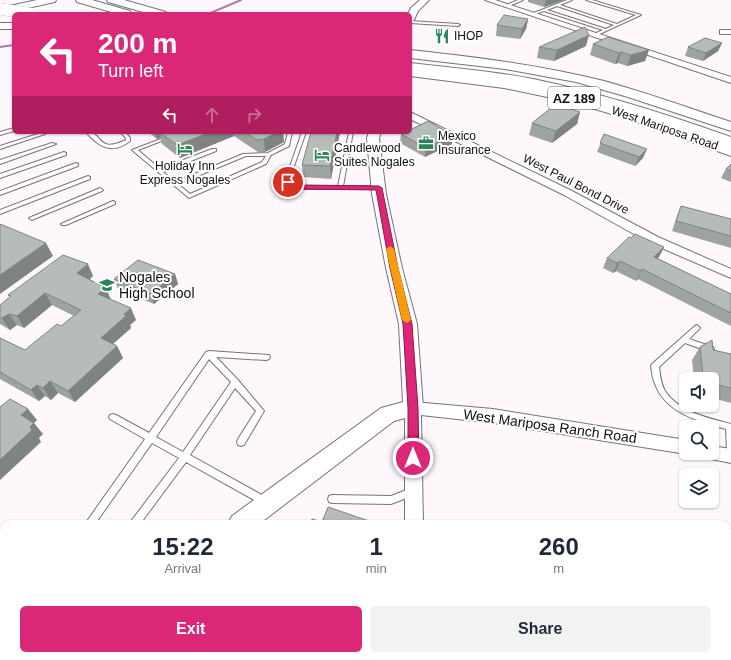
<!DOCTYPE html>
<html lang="en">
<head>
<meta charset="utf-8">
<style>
  :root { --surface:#fff; --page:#f2f2f3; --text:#1f2937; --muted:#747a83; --accent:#db2777 }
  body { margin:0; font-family:Helvetica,sans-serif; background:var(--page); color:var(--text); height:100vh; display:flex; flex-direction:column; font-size:15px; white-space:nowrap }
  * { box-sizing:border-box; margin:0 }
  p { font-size:13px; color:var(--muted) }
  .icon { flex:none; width:22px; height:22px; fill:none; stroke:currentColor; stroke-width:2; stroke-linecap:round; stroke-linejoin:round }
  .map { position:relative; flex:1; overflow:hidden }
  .side { position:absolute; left:0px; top:520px; width:731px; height:140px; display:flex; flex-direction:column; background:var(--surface); border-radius:12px 12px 0 0; box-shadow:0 1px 3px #0004 }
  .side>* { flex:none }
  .hud { position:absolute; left:12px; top:12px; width:400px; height:122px; border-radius:6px; box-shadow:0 1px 3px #0004; background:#db2777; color:#fff; overflow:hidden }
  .tools { position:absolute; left:679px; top:372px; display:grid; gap:8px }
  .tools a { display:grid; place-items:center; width:40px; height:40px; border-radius:6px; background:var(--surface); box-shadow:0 1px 3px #0004; font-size:20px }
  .pin { position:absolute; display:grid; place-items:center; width:34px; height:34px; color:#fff; margin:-17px; border:2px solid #fff; border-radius:50%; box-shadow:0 1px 4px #0007 }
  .me { position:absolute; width:44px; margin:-22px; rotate:0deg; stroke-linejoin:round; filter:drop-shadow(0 0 3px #0008) }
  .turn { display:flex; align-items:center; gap:14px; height:84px; padding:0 20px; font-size:18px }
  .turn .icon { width:52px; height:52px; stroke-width:2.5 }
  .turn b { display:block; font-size:28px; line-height:34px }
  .lanes { display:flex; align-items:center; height:38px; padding:0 20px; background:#0003; justify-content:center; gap:20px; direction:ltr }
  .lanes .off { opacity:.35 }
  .eta { display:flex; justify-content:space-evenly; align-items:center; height:68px; text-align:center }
  .eta b { font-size:24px; font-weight:700; line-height:28px }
  .button { display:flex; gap:8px; margin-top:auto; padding:8px 20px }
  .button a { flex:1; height:46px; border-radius:6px; background:var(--accent); color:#fff; font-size:16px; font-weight:700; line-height:46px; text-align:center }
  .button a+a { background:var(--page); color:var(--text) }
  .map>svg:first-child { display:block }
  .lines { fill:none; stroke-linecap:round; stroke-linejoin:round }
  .stream { stroke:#ae7da5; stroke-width:2 }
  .service-casing { stroke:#787276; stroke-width:2 }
  .minor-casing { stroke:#787276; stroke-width:2 }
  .tertiary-casing { stroke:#787276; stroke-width:2 }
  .trunk-casing { stroke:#787276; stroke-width:2 }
  .motorway-casing { stroke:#787276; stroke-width:2 }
  .service { fill:#fff; fill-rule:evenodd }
  .minor { fill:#fff; fill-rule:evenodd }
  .tertiary { fill:#fff; fill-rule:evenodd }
  .trunk { fill:#fff; fill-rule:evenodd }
  .motorway { fill:#fff; fill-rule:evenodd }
  .motorway-bridge-casing { stroke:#787276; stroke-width:12; stroke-linecap:butt }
  .motorway-bridge { stroke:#fff; stroke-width:12 }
  .wall { fill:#9da39f }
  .shaded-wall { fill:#7f8482 }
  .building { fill:#b6bdb9; stroke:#7f8482 }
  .route { fill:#db2777; stroke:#8e194d }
  .slow { fill:#f59e0b }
  .labels { text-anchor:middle; stroke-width:4; stroke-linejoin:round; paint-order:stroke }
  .far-poi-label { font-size:12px; fill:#110e10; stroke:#fff; text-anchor:start }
  .far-street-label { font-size:12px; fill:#110e10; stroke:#fff }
  .shield { fill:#fff; stroke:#585658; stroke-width:1 }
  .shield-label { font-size:13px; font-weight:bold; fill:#110e10 }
  .poi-label { font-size:14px; fill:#110e10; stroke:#fff; text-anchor:start }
  .street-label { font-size:14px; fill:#110e10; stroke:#fff }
</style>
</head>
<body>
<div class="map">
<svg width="731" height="660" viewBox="0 0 731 660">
  <rect width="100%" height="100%" fill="#fef7fc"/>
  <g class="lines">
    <path class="stream" d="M208,14L241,0
      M0,47L14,45"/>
    <g class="service-casing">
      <path id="service" d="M518,0H523L507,7L504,6Z
        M567,0H572L560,5L617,24L636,15L586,0H592L641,15L595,36H594V34L603,30L544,11L533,15L531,14ZM557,6L614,25L606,29L547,10Z
        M410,21L458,24L460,25L458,26L410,23Z
        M14,128V131L0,135V132Z
        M86,132C104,132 96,154 126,140V138L120,132H125L130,138V141C112,155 99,147 86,132Z
        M179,132H185L138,150L160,169L212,149H216V151L163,172L175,182L243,154L268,153L285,144L288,132H292L289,146L271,155L266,164L189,198L132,150ZM246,156H266L262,162L190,194L178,184Z
        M302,132H306L294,166L291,181C300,189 326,186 338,186L349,132H353L343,186H379L381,187V189H301L290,186L285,182L286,178Z
        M41,133L45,134L0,149V146Z
        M52,143L56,144L0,164V160Z
        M64,152L66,153V155L0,178V174Z
        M76,163L78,164V166L0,195V191Z
        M88,176L90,177V179L0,214V210Z
        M100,188L103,190L102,191L34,219L32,220L29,218Z
        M113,201L115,202V204L66,225H62L61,224Z
        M697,325L700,328L689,339L713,347L714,349L713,351L710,352L685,343L659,367C660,375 661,384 665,391C679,412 708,418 731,424V455L728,454L727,451L726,429C698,421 664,413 654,381C652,377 652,371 651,366L652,364L695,326Z
        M209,351L269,355L270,357L269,359L266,360L216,357L238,380L264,411L244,445L241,446L238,445L237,442L238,439L256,411L235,388L190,455L269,499L270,502L269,505L266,506L263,505L186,462L140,524H129L179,458L152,443L95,524H85L145,439L110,419L109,417L110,415L113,414L116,415L149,433L206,352ZM209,359L231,382L183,452L156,437Z
        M414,487L417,488L418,491L417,494L391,504L332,503L329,502L328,499L329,496L332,495L391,496Z
        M0,583L4,585V596L0,594Z"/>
    </g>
    <g class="minor-casing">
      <path id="minor" d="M485,0H495L731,77V83Z
        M720,30H731V34H720Z
        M410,112L572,191L658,237L731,269V278L650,243L564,195L410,119Z
        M413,402L493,409L686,440V453H689L686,454L493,423L421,415L423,524H405V408L407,403Z
        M712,446L731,449V463L706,458L704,453H712Z
        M386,656H408L406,660H384Z"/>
    </g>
    <g class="tertiary-casing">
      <path id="tertiary" d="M420,0H429L418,11L413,22L410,23V14H408L411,8Z
        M369,132H381L379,138L386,194L402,268L417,324L423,408L420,414L394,421L259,524H228L232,516L381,408L403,402L399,324L386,268L372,194L367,138Z
        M4,634V656H14L8,660H0V635Z"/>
    </g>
    <g class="trunk-casing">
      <path id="trunk" d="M76,0H92L130,11L131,13L118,14L77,2Z
        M107,0H124L166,12L167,14H150L108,2Z
        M410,50C475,57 541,65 604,81C647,93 689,108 731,122V131L628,97L576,82L505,69L410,58Z
        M410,68C475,75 539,84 602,101C646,114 688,130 731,146V156L625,118L571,102L504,88L410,76Z"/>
    </g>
    <g class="motorway-casing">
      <path id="motorway" d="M37,0H56L55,2L0,14V8Z
        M0,23H14V29H0Z
        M410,63C451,68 493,71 533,79C601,93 666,114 731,137V147L628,112L558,92L503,82L410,71Z"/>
    </g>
    <use href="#service" class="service"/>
    <use href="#minor" class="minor"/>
    <use href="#tertiary" class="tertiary"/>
    <use href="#trunk" class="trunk"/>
    <use href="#motorway" class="motorway"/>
    <g class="motorway-bridge-casing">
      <path id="motorway-bridge" d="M0,9L32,14"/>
    </g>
    <use href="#motorway-bridge" class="motorway-bridge"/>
  </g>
  <path class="wall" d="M528,0H564L544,7L528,2Z
    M528,19L526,29L520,39L496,36L497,25Z
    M722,43L718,51L703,61L685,56L688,47Z
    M593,44L649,50L645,61L627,66L618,63L615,64L590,55Z
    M586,46L554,61L537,58L539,47Z
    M580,112L577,124L552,143L529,135L532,123Z
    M148,132H283L284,142L265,152H258L234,136L180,158L162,144L160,138L157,139Z
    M340,132L331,179L303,177L302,165Z
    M401,134L452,144L425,157L400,143Z
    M604,134L643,158L635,166L597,152Z
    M731,164V182L721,178L726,169Z
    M681,206L731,219V248L672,231L677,216Z
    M631,238L664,247L659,257L657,258L731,294V326L638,279L636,281L616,271L613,273L603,268L607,258Z
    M175,274L178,284L154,304L118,289L114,279Z
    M93,276L89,280L111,300L136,320L130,325L131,328L113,344L117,346L123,358L75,402L58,393L51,400L45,396L39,401L0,379V338L25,350L61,326L74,316L52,305L24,328L17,325L10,330L0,324V305L10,297L8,295Z
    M700,347L731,354V403L712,398V379H694L692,360Z"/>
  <path class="shaded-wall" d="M546,0H564L544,7Z
    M528,19L526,29L520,39L522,29Z
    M589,35L586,46L554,61L557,50Z
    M722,43L718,51L703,61L706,53Z
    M649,50L645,61L627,66L631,55Z
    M621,52L618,63L615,64L619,53Z
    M580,112L577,124L552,143L556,131Z
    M155,132H159L160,138L157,139Z
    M211,132H233L234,136L180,158L177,145Z
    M278,132H283L284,142L265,152L264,139Z
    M337,132H340L331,179L330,166Z
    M453,135L452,144L425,157L426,148Z
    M647,149L643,158L635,166L639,157Z
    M46,243L53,256L0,294V275Z
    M664,247L659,257L649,267L654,257Z
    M620,261L616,271L613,273L617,263Z
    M88,264L93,276L82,285L77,273Z
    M642,269L638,279L636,281Z
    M175,274L178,284L154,304L151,294Z
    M106,288L111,300L98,294Z
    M45,293L52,305L24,328L17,316Z
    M131,308L136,320L130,325L131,328L106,350L101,338L124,314Z
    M9,314L17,325L10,330L2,318Z
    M117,346L123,358L75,402L68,391Z
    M50,381L58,393L51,400L43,388Z
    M37,385L45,396L39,401L31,390Z
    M28,409L37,420L34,423L43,434L39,438L41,442L0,480V460L21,415Z"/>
  <path class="building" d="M504,15L528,19L522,29L497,25Z
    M585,27L589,35L557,50L539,47Z
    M608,37L649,50L631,55L621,52L619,53L593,44Z
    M705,38L722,43L706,53L688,47Z
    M556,104L580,112L556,131L532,123Z
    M428,121L453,135L426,148L401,134L404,132H410V130Z
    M159,132H211L177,145Z
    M245,132H278L264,139L257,140Z
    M311,132H337L330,166L302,165Z
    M604,134L647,149L639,157L600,143Z
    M731,164V171L726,169Z
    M681,206L731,219V236L676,221Z
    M0,224L46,243L0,275Z
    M635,234L664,247L654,257L731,294V313L642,269L641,271L620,261L617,263L607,258L629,237L631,238Z
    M63,255L88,264L77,273L106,288L98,294L131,308L124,314L126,316L101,338L117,346L68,391L50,381L43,388L37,385L31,390L0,372V338L25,350L57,324L61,326L81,310L45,293L17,316L9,314L2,318L0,317V305L11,296L8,295Z
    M138,260L175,274L151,294L114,279Z
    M712,340L713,350L731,354V388L718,385L712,381V379H710L703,374L700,347Z
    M10,399L28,409L21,415L34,423L30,427L32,430L0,460V407Z
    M328,507L378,524H310L312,519L322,522Z"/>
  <path class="route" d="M288,180L301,185L379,186L382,188L398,268L412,324L418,408L419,458L417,461L413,462L409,461L408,458V408L403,324L390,268L376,190L301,189L290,186L284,182Z"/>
  <path class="slow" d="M390,246L394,249L411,320L407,323L402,320L386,249Z"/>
  <defs>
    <g id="restaurant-bare" transform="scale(1.2)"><path d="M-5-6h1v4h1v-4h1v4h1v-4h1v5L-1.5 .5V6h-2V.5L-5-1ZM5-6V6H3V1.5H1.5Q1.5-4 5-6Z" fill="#2c865c" stroke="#fff" stroke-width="2.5" paint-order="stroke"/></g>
    <g id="office-bare" transform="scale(1.2)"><path d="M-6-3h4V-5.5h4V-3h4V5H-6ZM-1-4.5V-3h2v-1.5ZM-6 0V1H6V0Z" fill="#2c865c" stroke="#fff" stroke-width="2.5" paint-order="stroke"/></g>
    <g id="hotel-bare" transform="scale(1.2)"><path d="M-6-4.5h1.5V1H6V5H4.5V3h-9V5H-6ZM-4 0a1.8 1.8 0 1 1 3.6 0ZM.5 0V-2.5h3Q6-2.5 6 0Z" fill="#2c865c" stroke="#fff" stroke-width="2.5" paint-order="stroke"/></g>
    <g id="school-bare" transform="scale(1.2)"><path d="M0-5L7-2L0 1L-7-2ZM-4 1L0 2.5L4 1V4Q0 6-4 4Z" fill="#2c865c" stroke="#fff" stroke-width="2.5" paint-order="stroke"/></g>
  </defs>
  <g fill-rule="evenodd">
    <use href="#restaurant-bare" x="442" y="36"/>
    <use href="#office-bare" x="426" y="143"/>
    <use href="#hotel-bare" x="185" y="149"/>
    <use href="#hotel-bare" x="322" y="155"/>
    <use href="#school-bare" x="107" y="285"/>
  </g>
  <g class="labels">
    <g class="far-poi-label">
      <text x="454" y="40">IHOP</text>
      <text x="438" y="140">Mexico<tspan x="438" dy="14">Insurance</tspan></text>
      <text x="334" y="152">Candlewood<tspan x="334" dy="14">Suites Nogales</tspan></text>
      <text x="185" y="170" text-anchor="middle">Holiday Inn<tspan x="185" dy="14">Express Nogales</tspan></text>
    </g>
    <g class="far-street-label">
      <text transform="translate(665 128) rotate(19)" y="4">West Mariposa Road</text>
      <text transform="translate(576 184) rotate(27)" y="4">West Paul Bond Drive</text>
    </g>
    <rect class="shield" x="548" y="87" width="52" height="22" rx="3"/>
    <g class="shield-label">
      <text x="574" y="103">AZ 189</text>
    </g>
    <g class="poi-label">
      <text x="119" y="282">Nogales<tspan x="119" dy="16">High School</tspan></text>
    </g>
    <g class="street-label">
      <text transform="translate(550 426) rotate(8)" y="5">West Mariposa Ranch Road</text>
    </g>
  </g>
</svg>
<div class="tools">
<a><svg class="icon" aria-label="sound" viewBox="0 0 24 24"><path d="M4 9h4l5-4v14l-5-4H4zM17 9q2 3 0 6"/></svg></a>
<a><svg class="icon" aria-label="search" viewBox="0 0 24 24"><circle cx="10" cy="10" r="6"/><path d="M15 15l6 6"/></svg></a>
<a><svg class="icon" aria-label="layers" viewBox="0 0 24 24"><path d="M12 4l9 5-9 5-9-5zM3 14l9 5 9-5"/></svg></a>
</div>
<div class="pin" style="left:288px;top:182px;background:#d93025"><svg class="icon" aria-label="arrive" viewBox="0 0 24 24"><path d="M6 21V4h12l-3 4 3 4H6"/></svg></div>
<svg class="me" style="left:413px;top:458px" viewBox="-20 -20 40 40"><circle r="17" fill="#db2777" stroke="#fff" stroke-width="3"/><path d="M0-11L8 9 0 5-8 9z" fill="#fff"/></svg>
<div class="hud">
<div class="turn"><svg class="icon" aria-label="left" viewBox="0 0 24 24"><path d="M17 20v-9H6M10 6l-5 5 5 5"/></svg><div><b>200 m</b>Turn left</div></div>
<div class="lanes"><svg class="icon" aria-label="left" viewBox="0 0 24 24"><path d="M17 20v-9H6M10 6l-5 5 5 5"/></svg><svg class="icon off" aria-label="ahead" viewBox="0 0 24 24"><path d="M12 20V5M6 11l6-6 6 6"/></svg><svg class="icon off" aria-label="right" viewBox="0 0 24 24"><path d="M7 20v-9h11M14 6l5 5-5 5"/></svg></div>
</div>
<section class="side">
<div class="eta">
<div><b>15:22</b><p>Arrival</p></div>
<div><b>1</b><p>min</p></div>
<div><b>260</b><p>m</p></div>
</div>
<div class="button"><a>Exit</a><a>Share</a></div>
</section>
</div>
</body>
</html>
